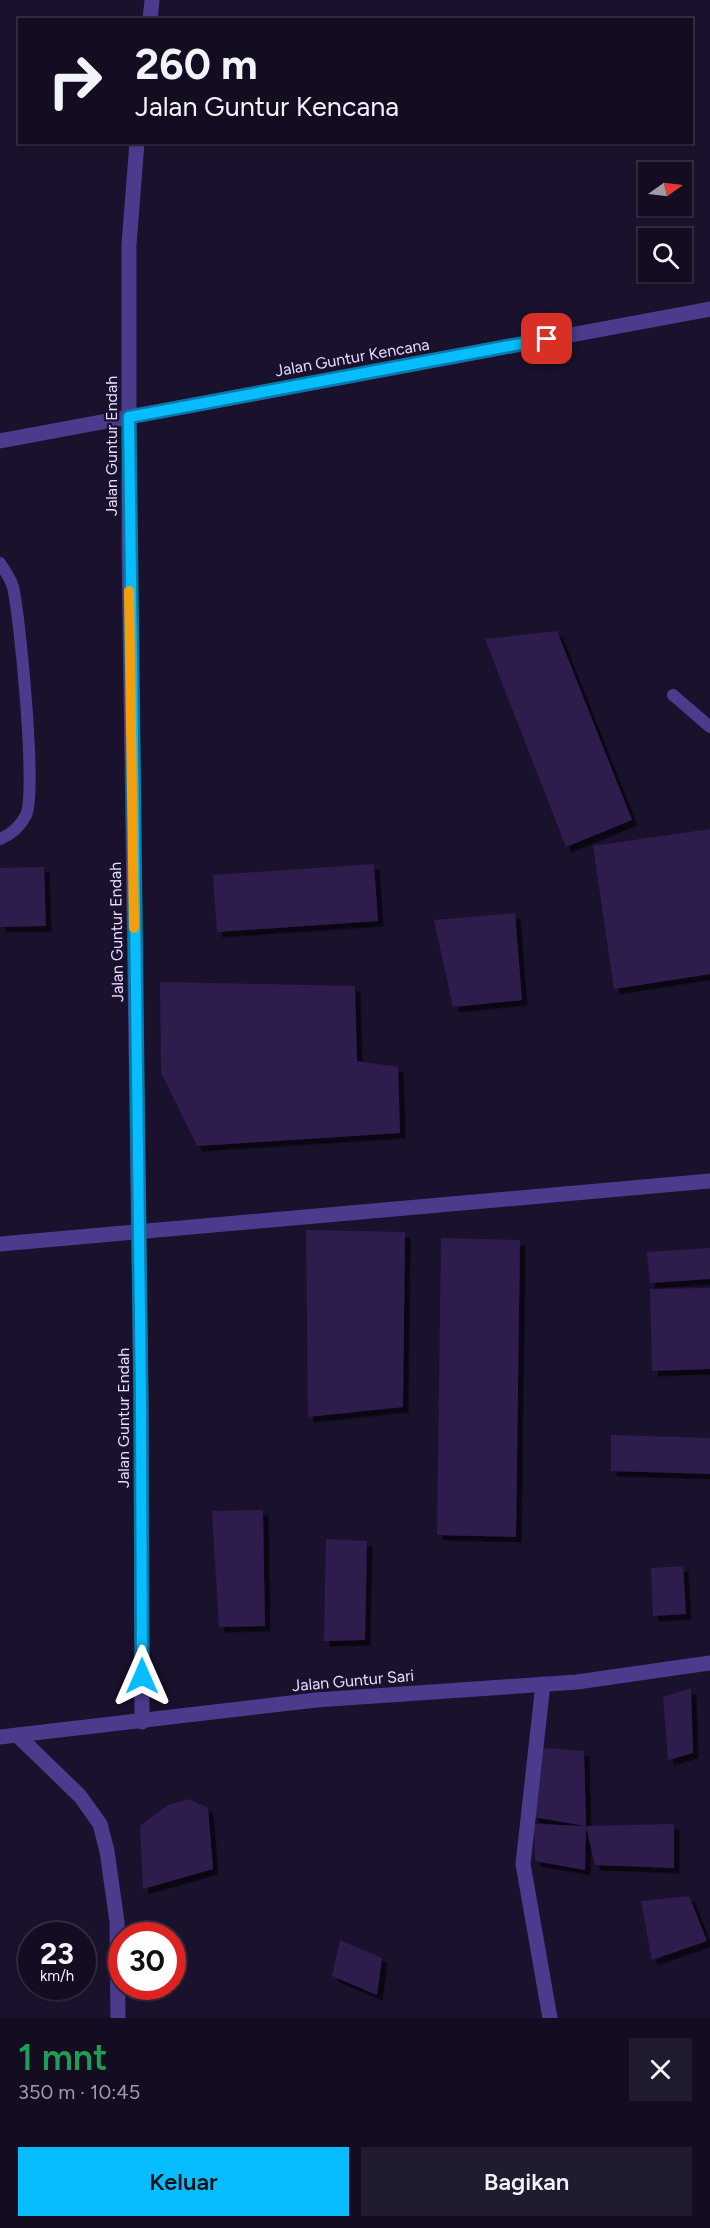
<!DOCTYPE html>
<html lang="id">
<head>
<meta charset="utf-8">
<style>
  :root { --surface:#140d22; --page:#211b2f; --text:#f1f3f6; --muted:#9d9ca5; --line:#332d40; --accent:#08bdff }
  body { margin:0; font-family:Figtree,sans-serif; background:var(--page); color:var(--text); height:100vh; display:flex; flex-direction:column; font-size:22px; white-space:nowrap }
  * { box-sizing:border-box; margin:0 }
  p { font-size:20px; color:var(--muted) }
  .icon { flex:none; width:33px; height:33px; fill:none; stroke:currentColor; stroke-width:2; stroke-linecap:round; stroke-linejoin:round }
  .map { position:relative; height:2018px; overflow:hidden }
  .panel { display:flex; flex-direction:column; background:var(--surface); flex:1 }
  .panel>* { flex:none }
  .guide { position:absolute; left:18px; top:18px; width:675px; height:126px; border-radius:0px; box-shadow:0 2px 4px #0004,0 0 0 2px var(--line); background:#140d22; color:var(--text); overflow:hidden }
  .needle { width:39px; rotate:76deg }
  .fabs { position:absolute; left:638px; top:162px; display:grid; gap:12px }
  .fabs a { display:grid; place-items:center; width:54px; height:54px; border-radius:0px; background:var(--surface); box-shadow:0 2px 4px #0004,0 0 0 2px var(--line); font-size:30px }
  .speed { position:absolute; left:18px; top:1922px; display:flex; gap:12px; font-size:30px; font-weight:700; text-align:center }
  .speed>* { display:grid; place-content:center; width:78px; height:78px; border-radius:50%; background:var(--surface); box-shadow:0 2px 4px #0004,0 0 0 2px var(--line); line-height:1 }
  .speed small { font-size:15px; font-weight:400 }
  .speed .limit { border:9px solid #d22; background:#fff; color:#111 }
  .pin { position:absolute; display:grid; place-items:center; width:51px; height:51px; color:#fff; margin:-26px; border-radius:12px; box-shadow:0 3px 9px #0006 }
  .me { position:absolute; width:66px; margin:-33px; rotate:0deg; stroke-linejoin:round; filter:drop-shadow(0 0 4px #0008) }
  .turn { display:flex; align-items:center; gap:21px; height:126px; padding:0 18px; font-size:27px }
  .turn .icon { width:78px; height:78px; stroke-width:2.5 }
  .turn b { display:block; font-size:42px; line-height:51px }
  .round { display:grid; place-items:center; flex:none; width:63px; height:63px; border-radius:0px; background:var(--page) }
  .head { display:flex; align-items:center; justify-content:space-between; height:102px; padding:0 18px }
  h1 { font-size:36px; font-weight:600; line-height:45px; color:#1e9e55 }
  .cta { display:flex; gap:12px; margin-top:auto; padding:12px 18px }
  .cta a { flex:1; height:69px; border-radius:0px; background:var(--accent); color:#111; font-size:24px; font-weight:600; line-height:69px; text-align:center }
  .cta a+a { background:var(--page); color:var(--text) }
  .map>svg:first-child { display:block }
  .building { fill:#2f1c4e; filter:url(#shadow) }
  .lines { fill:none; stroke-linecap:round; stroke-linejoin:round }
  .service { stroke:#4c3b8c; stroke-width:12 }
  .minor { stroke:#4c3b8c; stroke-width:15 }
  .tertiary { stroke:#4c3b8c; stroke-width:15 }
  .route-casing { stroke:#057ba6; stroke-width:15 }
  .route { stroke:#08bdff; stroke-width:10 }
  .slow { stroke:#f59e0b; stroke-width:10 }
  .labels { text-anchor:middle; stroke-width:4.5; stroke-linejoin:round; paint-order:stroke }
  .street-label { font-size:16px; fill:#e6dcff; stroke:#1a112d }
</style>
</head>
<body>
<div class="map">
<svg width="710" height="2018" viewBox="0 0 710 2018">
  <defs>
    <filter id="shadow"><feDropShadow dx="5.5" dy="5.5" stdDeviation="0" flood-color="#0009"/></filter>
  </defs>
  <rect width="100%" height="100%" fill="#1a112d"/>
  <path class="building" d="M557,631L632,820L566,847L485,639Z
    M710,829V974L614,989L593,846Z
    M374,864L378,921L217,932L213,875Z
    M44,867L46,926L0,927V868Z
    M515,913L522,1000L453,1007L434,920Z
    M160,982L355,986L357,1061L398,1067L400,1133L197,1146L161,1072Z
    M306,1230L405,1232L403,1407L308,1417Z
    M441,1238L520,1240L516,1537L437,1535Z
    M710,1248V1279L650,1283L647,1252Z
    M710,1288V1369L652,1371L650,1289Z
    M611,1435L710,1438V1474L611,1471Z
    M263,1510L265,1626L219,1627L212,1511Z
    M326,1539L367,1541L365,1640L324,1641Z
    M683,1566L686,1614L653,1616L651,1568Z
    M691,1688L693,1753L668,1760L663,1697Z
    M543,1748L584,1751L586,1826L533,1817Z
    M189,1799L208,1808L213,1869L143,1889L140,1826L168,1805Z
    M534,1824L586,1826L585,1870L535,1861Z
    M674,1824V1868L595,1865L586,1826Z
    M689,1896L707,1941L652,1960L641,1901Z
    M340,1940L382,1958L377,1995L332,1976Z"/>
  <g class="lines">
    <path class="service" d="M0,563C4,570 11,579 13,587C20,617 37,793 26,815C20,827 12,834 0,839
      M673,695L710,727"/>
    <path class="minor" d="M150,20L152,0
      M137,142L129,245V547L141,1400L142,1722
      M0,441L710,309
      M543,1684L523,1864L550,2018
      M17,1735L80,1796L100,1824L107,1851L117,1922L118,2018"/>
    <path class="tertiary" d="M0,1244L710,1181
      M0,1737L316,1700L577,1682L710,1663"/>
  </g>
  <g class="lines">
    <g class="route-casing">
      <path id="route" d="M142,1676L141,1400L129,417L547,339"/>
    </g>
    <use href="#route" class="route"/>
    <path class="slow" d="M129,591L134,928"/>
  </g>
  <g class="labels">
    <g class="street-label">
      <text transform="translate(352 357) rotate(-10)" y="6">Jalan Guntur Kencana</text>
      <text transform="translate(111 446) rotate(-90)" y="6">Jalan Guntur Endah</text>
      <text transform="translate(116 932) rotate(-91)" y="6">Jalan Guntur Endah</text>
      <text transform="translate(123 1418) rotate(-90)" y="6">Jalan Guntur Endah</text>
      <text transform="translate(353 1680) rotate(-5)" y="6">Jalan Guntur Sari</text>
    </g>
  </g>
</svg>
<div class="fabs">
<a><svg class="needle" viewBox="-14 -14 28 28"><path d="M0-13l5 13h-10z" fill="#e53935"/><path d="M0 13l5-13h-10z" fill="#9d9ca5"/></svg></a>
<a><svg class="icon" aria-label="search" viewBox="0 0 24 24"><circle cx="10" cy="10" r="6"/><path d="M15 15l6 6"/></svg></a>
</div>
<div class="speed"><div>23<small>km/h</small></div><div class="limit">30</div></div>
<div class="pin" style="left:547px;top:339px;background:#d93025"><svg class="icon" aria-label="arrive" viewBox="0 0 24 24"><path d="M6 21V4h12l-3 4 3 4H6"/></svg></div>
<svg class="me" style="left:142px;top:1676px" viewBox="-20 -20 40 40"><path d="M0-17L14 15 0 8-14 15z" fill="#08bdff" stroke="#fff" stroke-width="4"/></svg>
<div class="guide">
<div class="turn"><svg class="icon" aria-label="right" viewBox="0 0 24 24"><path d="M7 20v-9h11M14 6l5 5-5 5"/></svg><div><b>260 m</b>Jalan Guntur Kencana</div></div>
</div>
</div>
<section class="panel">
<div class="head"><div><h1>1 mnt</h1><p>350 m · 10:45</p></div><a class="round"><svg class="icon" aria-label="close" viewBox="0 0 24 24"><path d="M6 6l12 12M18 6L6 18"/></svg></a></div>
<div class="cta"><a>Keluar</a><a>Bagikan</a></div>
</section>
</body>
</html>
